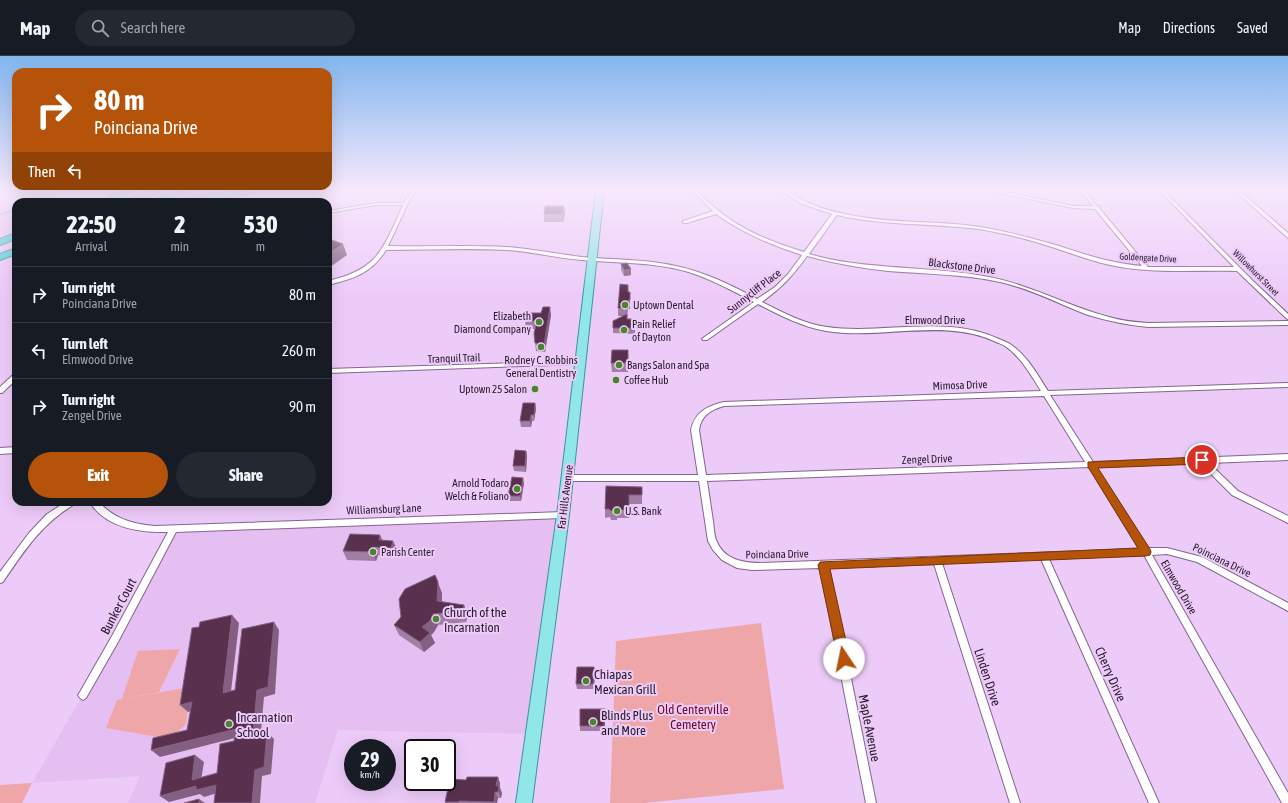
<!DOCTYPE html>
<html lang="en">
<head>
<meta charset="utf-8">
<style>
  :root { --surface:#171b24; --page:#242831; --text:#f1f3f6; --muted:#9ea1a6; --line:#363941; --accent:#b45309 }
  body { margin:0; font-family:"Asap Condensed",sans-serif; background:var(--page); color:var(--text); height:100vh; display:flex; flex-direction:column; font-size:15px; white-space:nowrap }
  * { box-sizing:border-box; margin:0 }
  p { font-size:13px; color:var(--muted) }
  .icon { flex:none; width:22px; height:22px; fill:none; stroke:currentColor; stroke-width:2; stroke-linecap:round; stroke-linejoin:round }
  .map { position:relative; flex:1; overflow:hidden }
  .sheet { position:absolute; left:12px; top:142px; width:320px; height:308px; display:flex; flex-direction:column; background:var(--surface); border-radius:12px; box-shadow:0 4px 16px #0002 }
  .sheet>* { flex:none }
  .banner { position:absolute; left:12px; top:12px; width:320px; height:122px; border-radius:12px; box-shadow:0 4px 16px #0002; background:#b45309; color:#fff; overflow:hidden }
  .speed { position:absolute; left:344px; top:683px; display:flex; gap:8px; font-size:20px; font-weight:700; text-align:center }
  .speed>* { display:grid; place-content:center; width:52px; height:52px; border-radius:50%; background:var(--surface); box-shadow:0 4px 16px #0002; line-height:1 }
  .speed small { font-size:10px; font-weight:400 }
  .speed .limit { border:2px solid #111; border-radius:6px; background:#fff; color:#111 }
  .pin { position:absolute; display:grid; place-items:center; width:34px; height:34px; color:#fff; margin:-17px; border:2px solid #fff; border-radius:50%; box-shadow:0 1px 4px #0007 }
  .me { position:absolute; width:44px; margin:-22px; rotate:349deg; stroke-linejoin:round; filter:drop-shadow(0 0 3px #0008) }
  .turn { display:flex; align-items:center; gap:14px; height:84px; padding:0 16px; font-size:18px }
  .turn .icon { width:52px; height:52px; stroke-width:2.5 }
  .turn b { display:block; font-size:28px; line-height:34px }
  .then { display:flex; align-items:center; height:38px; padding:0 16px; background:#0003; gap:8px; font-size:15px }
  .eta { display:flex; justify-content:space-evenly; align-items:center; height:68px; text-align:center }
  .eta b { font-size:24px; font-weight:800; line-height:28px }
  .action { display:flex; gap:8px; margin-top:auto; padding:8px 16px }
  .action a { flex:1; height:46px; border-radius:24px; background:var(--accent); color:#fff; font-size:16px; font-weight:800; line-height:46px; text-align:center }
  .action a+a { background:var(--page); color:var(--text) }
  ul { padding:0; list-style:none }
  li { display:flex; align-items:center; gap:12px; height:56px; padding:0 16px; border-top:1px solid var(--line) }
  li div { flex:1 }
  li b { display:block; font-size:15px }
  li em { font-style:normal }
  header { display:flex; align-items:center; gap:24px; box-sizing:border-box; height:56px; padding:0 20px; background:var(--surface); border-bottom:1px solid var(--line) }
  header strong { font-size:19px }
  nav { display:flex; gap:22px; margin-inline-start:auto; font-size:14px }
  .search { width:280px; height:36px; background:var(--page); display:flex; align-items:center; gap:10px; box-sizing:border-box; padding:0 14px; border-radius:22px; color:var(--muted); font-size:15px }
  .map>svg:first-child { display:block }
  .built { fill:#e5bef2 }
  .green { fill:#eea6a8 }
  .lines { fill:none; stroke-linecap:round; stroke-linejoin:round }
  .stream { stroke:#89b8f9; stroke-width:1.5 }
  .street-casing { stroke:#84658e; stroke-width:2 }
  .primary-casing { stroke:#3c949b; stroke-width:2 }
  .highway-casing { stroke:#3c949b; stroke-width:2 }
  .street { fill:#fff; fill-rule:evenodd }
  .primary { fill:#91e6e8; fill-rule:evenodd }
  .highway { fill:#48d5d8; fill-rule:evenodd }
  .wall { fill:#a37ea4 }
  .shaded-wall { fill:#855f82 }
  .building { fill:#59314f; stroke:#855f82 }
  .route { fill:#b45309; stroke:#753606 }
  .poi-dot { fill:#478626; stroke:#edcbf9; stroke-width:1.5 }
  .labels { text-anchor:middle; stroke-width:4; stroke-linejoin:round; paint-order:stroke }
  .far-street-label { font-size:9px; fill:#261a2a; stroke:#edcbf9 }
  .street-label { font-size:11px; fill:#261a2a; stroke:#edcbf9 }
  .poi-label { font-size:11px; fill:#261a2a; stroke:#edcbf9; text-anchor:start }
  .near-street-label { font-size:13px; fill:#261a2a; stroke:#edcbf9 }
  .near-poi-label { font-size:13px; fill:#261a2a; stroke:#edcbf9; text-anchor:start }
  .near-park-label { font-size:13px; fill:#730721; stroke:#edcbf9 }
</style>
</head>
<body>
<header>
<strong>Map</strong>
<div class="search"><svg class="icon" aria-label="search" viewBox="0 0 24 24"><circle cx="10" cy="10" r="6"/><path d="M15 15l6 6"/></svg>Search here</div>
<nav><a>Map</a><a>Directions</a><a>Saved</a></nav>
</header>
<div class="map">
<svg width="1288" height="747" viewBox="0 0 1288 747">
  <rect width="100%" height="100%" fill="#edcbf9"/>
  <path class="built" d="M563,459L533,678L338,674L315,747H128L140,720L32,727L115,583L174,472Z"/>
  <path class="green" d="M761,567L784,733L644,747H610L616,585Z
    M180,593L159,636L122,643L138,595Z
    M190,631L186,668L169,683L106,672L117,644Z
    M32,727L22,747H0V729Z"/>
  <g class="lines">
    <path class="stream" d="M48,146L57,143L37,140L51,134
      M0,158L16,154"/>
    <g class="street-casing">
      <path id="street" d="M413,134H417L411,141L388,190C428,191 467,189 507,191C532,193 557,198 582,201C613,204 645,203 676,210C705,216 731,229 757,243L775,231L788,218L802,199C771,189 742,177 716,158L687,167H683V165L713,155L692,134H696C702,140 707,146 714,151C740,174 772,186 804,196L832,158L802,148L780,134C790,134 798,142 807,146C821,153 835,156 850,159C892,168 937,164 980,171C1006,175 1031,182 1056,189C1087,199 1109,207 1142,210L1095,153L1073,152L990,135L988,134H996L1073,150H1093L1080,134H1084L1098,151H1100V153L1148,211H1234L1159,134H1163L1252,224L1288,258V263L1286,262L1237,215C1195,214 1151,218 1110,209C1091,205 1073,198 1055,192C1030,184 1004,177 978,173C931,167 883,170 837,159L809,198C868,215 929,209 989,221C1031,229 1068,250 1109,261C1122,265 1135,266 1148,267L1288,265V269L1148,271C1128,269 1108,265 1088,259C1059,248 1031,233 1000,226C963,218 925,218 888,215C860,212 833,207 807,200C792,221 782,231 762,246C782,256 804,268 827,271C883,279 945,258 999,283C1002,284 1006,286 1010,288C1027,299 1037,318 1048,335L1288,327V331L1050,339L1093,406L1288,398V404L1209,407L1238,435L1288,460V467L1232,439L1200,407L1096,411L1148,492H1167L1202,501L1288,547V555L1197,506L1167,498L1152,499L1288,737V747H1282L1144,499L1049,503L1159,747H1149L1041,503L942,507L1020,747H1010L934,508L829,512L876,747H866L820,512L752,514L737,512L722,504L713,494L708,485L699,425H567L564,424L563,422L564,420L567,419H698L691,374C695,356 707,350 724,346L1041,335C1031,319 1021,301 1005,290C1002,288 998,287 994,285C943,262 880,284 826,275C802,271 779,259 758,248L707,284H703L702,283L703,282L754,246C731,234 709,222 685,215C652,206 616,207 582,204C557,202 533,196 507,194C467,192 427,194 386,194C372,217 353,223 328,229V225C379,213 383,193 403,149H376L328,157V155L376,147H404L407,141ZM1044,340L1085,406L706,419L699,374C701,360 710,354 724,350ZM1089,411L1139,493L759,507C743,507 724,503 717,486C714,480 714,472 713,465C711,452 709,438 707,425Z
        M1234,134H1239L1288,177V182Z
        M580,305L583,307L582,308L328,317V313Z
        M14,318H16V324L2,337H0V331Z
        M16,391V397L0,398V392Z
        M66,446H76L75,448C42,467 24,495 3,526L0,527V516L29,477L47,458Z
        M90,446H99C114,463 133,468 155,470L563,456L566,457L567,459L566,461L563,462L176,476L118,586L86,642L83,644L80,642L78,639L80,636L112,580L168,476C141,477 105,472 90,446Z"/>
    </g>
    <g class="primary-casing">
      <path id="primary" d="M596,134H604L569,459L532,747H516L557,459Z"/>
    </g>
    <g class="highway-casing">
      <path id="highway" d="M125,134H136L112,146H100Z
        M152,134H164L135,146H121Z
        M179,134H191L161,146H147Z
        M236,134H254L250,137L197,146H176L181,143Z
        M16,177V183L0,189V183Z
        M16,192V198L0,204V198Z"/>
    </g>
    <use href="#street" class="street"/>
    <use href="#primary" class="primary"/>
    <use href="#highway" class="highway"/>
  </g>
  <path class="wall" d="M564,150L565,158L563,166H544V158Z
    M621,208L631,213V219L624,220L621,214Z
    M630,236V253H628L627,263H635V278L613,277V272L622,260H618V252Z
    M551,259L545,296L536,295L534,277L535,273L526,272L525,265Z
    M629,303L628,316H612L611,307Z
    M535,347L536,353L534,365H532L531,371H521L520,365Z
    M526,395L527,400L526,416L514,415L513,410Z
    M524,427L521,445H510L508,440Z
    M642,431V448H629V462H617V464H611L610,461L605,462V453Z
    M383,484L397,493L394,500L378,499L376,505L347,504L343,495Z
    M442,537V546L464,549L467,560L466,566L438,569L434,576L431,579L435,587L424,596L399,579L394,569L401,561Z
    M594,611L595,616L594,633H577L576,628Z
    M605,653V675H580V670Z
    M500,727V732L502,737L501,742H498L497,747H446L445,746Z"/>
  <path class="shaded-wall" d="M564,150L565,158L563,166V158Z
    M343,188L347,199L330,211L328,205V198Z
    M631,213V219L624,220V214Z
    M550,251L551,259L545,296L544,289Z
    M535,347L536,353L534,365V359Z
    M531,359L532,365L531,371L530,365Z
    M526,395L527,400L526,416L525,410Z
    M523,422L524,427L521,445L520,440Z
    M380,479L384,488L379,484Z
    M393,485L397,493L394,500L391,492Z
    M374,491L378,499L376,505L372,496Z
    M435,519L442,537V556L437,545Z
    M464,549L467,560L466,566L463,555Z
    M433,558L438,569L434,576L431,579L435,587L424,596L420,586L422,571Z
    M232,559L239,567L230,644L223,637Z
    M274,566L279,574L275,638L264,641L260,686L253,679L257,634Z
    M594,611L595,616L594,633L593,628Z
    M192,646L199,653L188,656L180,649Z
    M605,653V675L604,670Z
    M236,673L243,680L160,701L151,694Z
    M267,676L274,683L271,718L262,720L260,747H252L255,714Z
    M195,699L204,706L200,730L192,724Z
    M498,721L500,727V732L502,737L501,742L496,730Z
    M216,729L224,735L204,741L200,738L169,746L160,740L196,730Z
    M495,736L498,742L497,747L494,746Z
    M199,743L205,747H199Z"/>
  <path class="building" d="M545,150H564L563,158H544Z
    M332,184L343,188L328,198V187Z
    M627,207L631,213L624,214L621,208Z
    M620,228L628,229V236H630V244H628L627,252H618Z
    M543,251H550L544,289L535,287L534,277L537,265H525L527,257H541Z
    M627,258V263H635L634,272H613V265Z
    M612,294H628V307H611Z
    M523,347H535L534,359H531L530,365H520Z
    M515,394L526,395L525,410H513Z
    M512,421L523,422L520,440H508Z
    M606,430L642,431V439H629V454H616L617,455H611L609,453H605Z
    M350,478L380,479L379,484L393,485L391,492L374,491L372,496L343,495Z
    M435,519L438,526L437,545L464,549L463,555L433,558L430,565L422,571L430,577L420,586L394,569L401,561L399,543L405,533Z
    M232,559L223,637L235,634L242,573L274,566L268,631L257,634L253,679L267,676L264,711L255,714L252,747H214L216,729L196,734V730L160,740L166,707L195,699L192,724L217,717L220,688L234,685L236,673L151,694L153,682L187,674L192,646L180,649L192,572L199,571L200,566Z
    M577,611H594L593,628H576Z
    M580,653H605L604,670H580Z
    M467,721H498L496,730H499L498,736H495L494,746L459,745V746H445L450,723L466,724Z
    M199,743V747H184Z"/>
  <linearGradient id="sky" x2="0" y2="1"><stop stop-color="#82b6ef"/><stop offset="0.56" stop-color="#f7e8fc"/><stop offset="1" stop-color="#f7e8fc" stop-opacity="0"/></linearGradient>
  <rect width="1288" height="238" fill="url(#sky)"/>
  <path class="route" d="M1202,401L1207,404L1202,408L1098,412L1150,493L1151,496L1150,499L1146,500L830,513L850,603L848,607L844,608L839,607L818,509L820,506L1138,492L1088,411V406Z"/>
  <g class="poi-dot">
    <circle cx="625" cy="249" r="4"/>
    <circle cx="539" cy="266" r="4"/>
    <circle cx="624" cy="274" r="4"/>
    <circle cx="541" cy="291" r="4"/>
    <circle cx="619" cy="309" r="4"/>
    <circle cx="616" cy="324" r="4"/>
    <circle cx="535" cy="333" r="4"/>
    <circle cx="517" cy="433" r="4"/>
    <circle cx="617" cy="455" r="4"/>
    <circle cx="373" cy="496" r="4"/>
    <circle cx="436" cy="563" r="4"/>
    <circle cx="586" cy="625" r="4"/>
    <circle cx="593" cy="666" r="4"/>
    <circle cx="229" cy="668" r="4"/>
  </g>
  <g class="labels">
    <g class="far-street-label">
      <text transform="translate(1148 202) rotate(3)" y="3">Goldengate Drive</text>
      <text transform="translate(1256 217) rotate(45)" y="3">Willowhurst Street</text>
    </g>
    <g class="street-label">
      <text transform="translate(962 210) rotate(7)" y="4">Blackstone Drive</text>
      <text transform="translate(754 235) rotate(-38)" y="4">Sunnycliff Place</text>
      <text x="935" y="268">Elmwood Drive</text>
      <text transform="translate(454 302) rotate(-2)" y="4">Tranquil Trail</text>
      <text transform="translate(960 329) rotate(-2)" y="4">Mimosa Drive</text>
      <text transform="translate(927 403) rotate(-2)" y="4">Zengel Drive</text>
      <text transform="translate(565 441) rotate(-83)" y="4">Far Hills Avenue</text>
      <text transform="translate(384 453) rotate(-2)" y="4">Williamsburg Lane</text>
      <text transform="translate(777 498) rotate(-1)" y="4">Poinciana Drive</text>
      <text transform="translate(1222 504) rotate(26)" y="4">Poinciana Drive</text>
      <text transform="translate(1179 531) rotate(60)" y="4">Elmwood Drive</text>
    </g>
    <g class="poi-label">
      <text x="633" y="253">Uptown Dental</text>
      <text x="531" y="264" text-anchor="end">Elizabeth<tspan x="531" dy="13">Diamond Company</tspan></text>
      <text x="632" y="272">Pain Relief<tspan x="632" dy="13">of Dayton</tspan></text>
      <text x="541" y="308" text-anchor="middle">Rodney C. Robbins<tspan x="541" dy="13">General Dentistry</tspan></text>
      <text x="627" y="313">Bangs Salon and Spa</text>
      <text x="624" y="328">Coffee Hub</text>
      <text x="527" y="337" text-anchor="end">Uptown 25 Salon</text>
      <text x="509" y="431" text-anchor="end">Arnold Todaro<tspan x="509" dy="13">Welch &amp; Foliano</tspan></text>
      <text x="625" y="459">U.S. Bank</text>
      <text x="381" y="500">Parish Center</text>
    </g>
    <g class="near-street-label">
      <text transform="translate(118 550) rotate(-62)" y="5">Bunker Court</text>
      <text transform="translate(1111 618) rotate(66)" y="5">Cherry Drive</text>
      <text transform="translate(988 621) rotate(72)" y="5">Linden Drive</text>
      <text transform="translate(870 672) rotate(79)" y="5">Maple Avenue</text>
    </g>
    <g class="near-poi-label">
      <text x="444" y="561">Church of the<tspan x="444" dy="15">Incarnation</tspan></text>
      <text x="594" y="623">Chiapas<tspan x="594" dy="15">Mexican Grill</tspan></text>
      <text x="601" y="664">Blinds Plus<tspan x="601" dy="15">and More</tspan></text>
      <text x="237" y="666">Incarnation<tspan x="237" dy="15">School</tspan></text>
    </g>
    <g class="near-park-label">
      <text x="693" y="658">Old Centerville<tspan x="693" dy="15">Cemetery</tspan></text>
    </g>
  </g>
</svg>
<div class="speed"><div>29<small>km/h</small></div><div class="limit">30</div></div>
<div class="pin" style="left:1202px;top:404px;background:#d93025"><svg class="icon" aria-label="arrive" viewBox="0 0 24 24"><path d="M6 21V4h12l-3 4 3 4H6"/></svg></div>
<svg class="me" style="left:844px;top:603px" viewBox="-20 -20 40 40"><circle r="19" fill="#fff"/><path d="M0-13L10 11 0 6-10 11z" fill="#b45309"/></svg>
<div class="banner">
<div class="turn"><svg class="icon" aria-label="right" viewBox="0 0 24 24"><path d="M7 20v-9h11M14 6l5 5-5 5"/></svg><div><b>80 m</b>Poinciana Drive</div></div>
<div class="then">Then<svg class="icon" aria-label="left" viewBox="0 0 24 24"><path d="M17 20v-9H6M10 6l-5 5 5 5"/></svg></div>
</div>
<section class="sheet">
<div class="eta">
<div><b>22:50</b><p>Arrival</p></div>
<div><b>2</b><p>min</p></div>
<div><b>530</b><p>m</p></div>
</div>
<ul>
<li><svg class="icon" aria-label="right" viewBox="0 0 24 24"><path d="M7 20v-9h11M14 6l5 5-5 5"/></svg><div><b>Turn right</b><p>Poinciana Drive</p></div><em>80 m</em></li>
<li><svg class="icon" aria-label="left" viewBox="0 0 24 24"><path d="M17 20v-9H6M10 6l-5 5 5 5"/></svg><div><b>Turn left</b><p>Elmwood Drive</p></div><em>260 m</em></li>
<li><svg class="icon" aria-label="right" viewBox="0 0 24 24"><path d="M7 20v-9h11M14 6l5 5-5 5"/></svg><div><b>Turn right</b><p>Zengel Drive</p></div><em>90 m</em></li>
</ul>
<div class="action"><a>Exit</a><a>Share</a></div>
</section>
</div>
</body>
</html>
